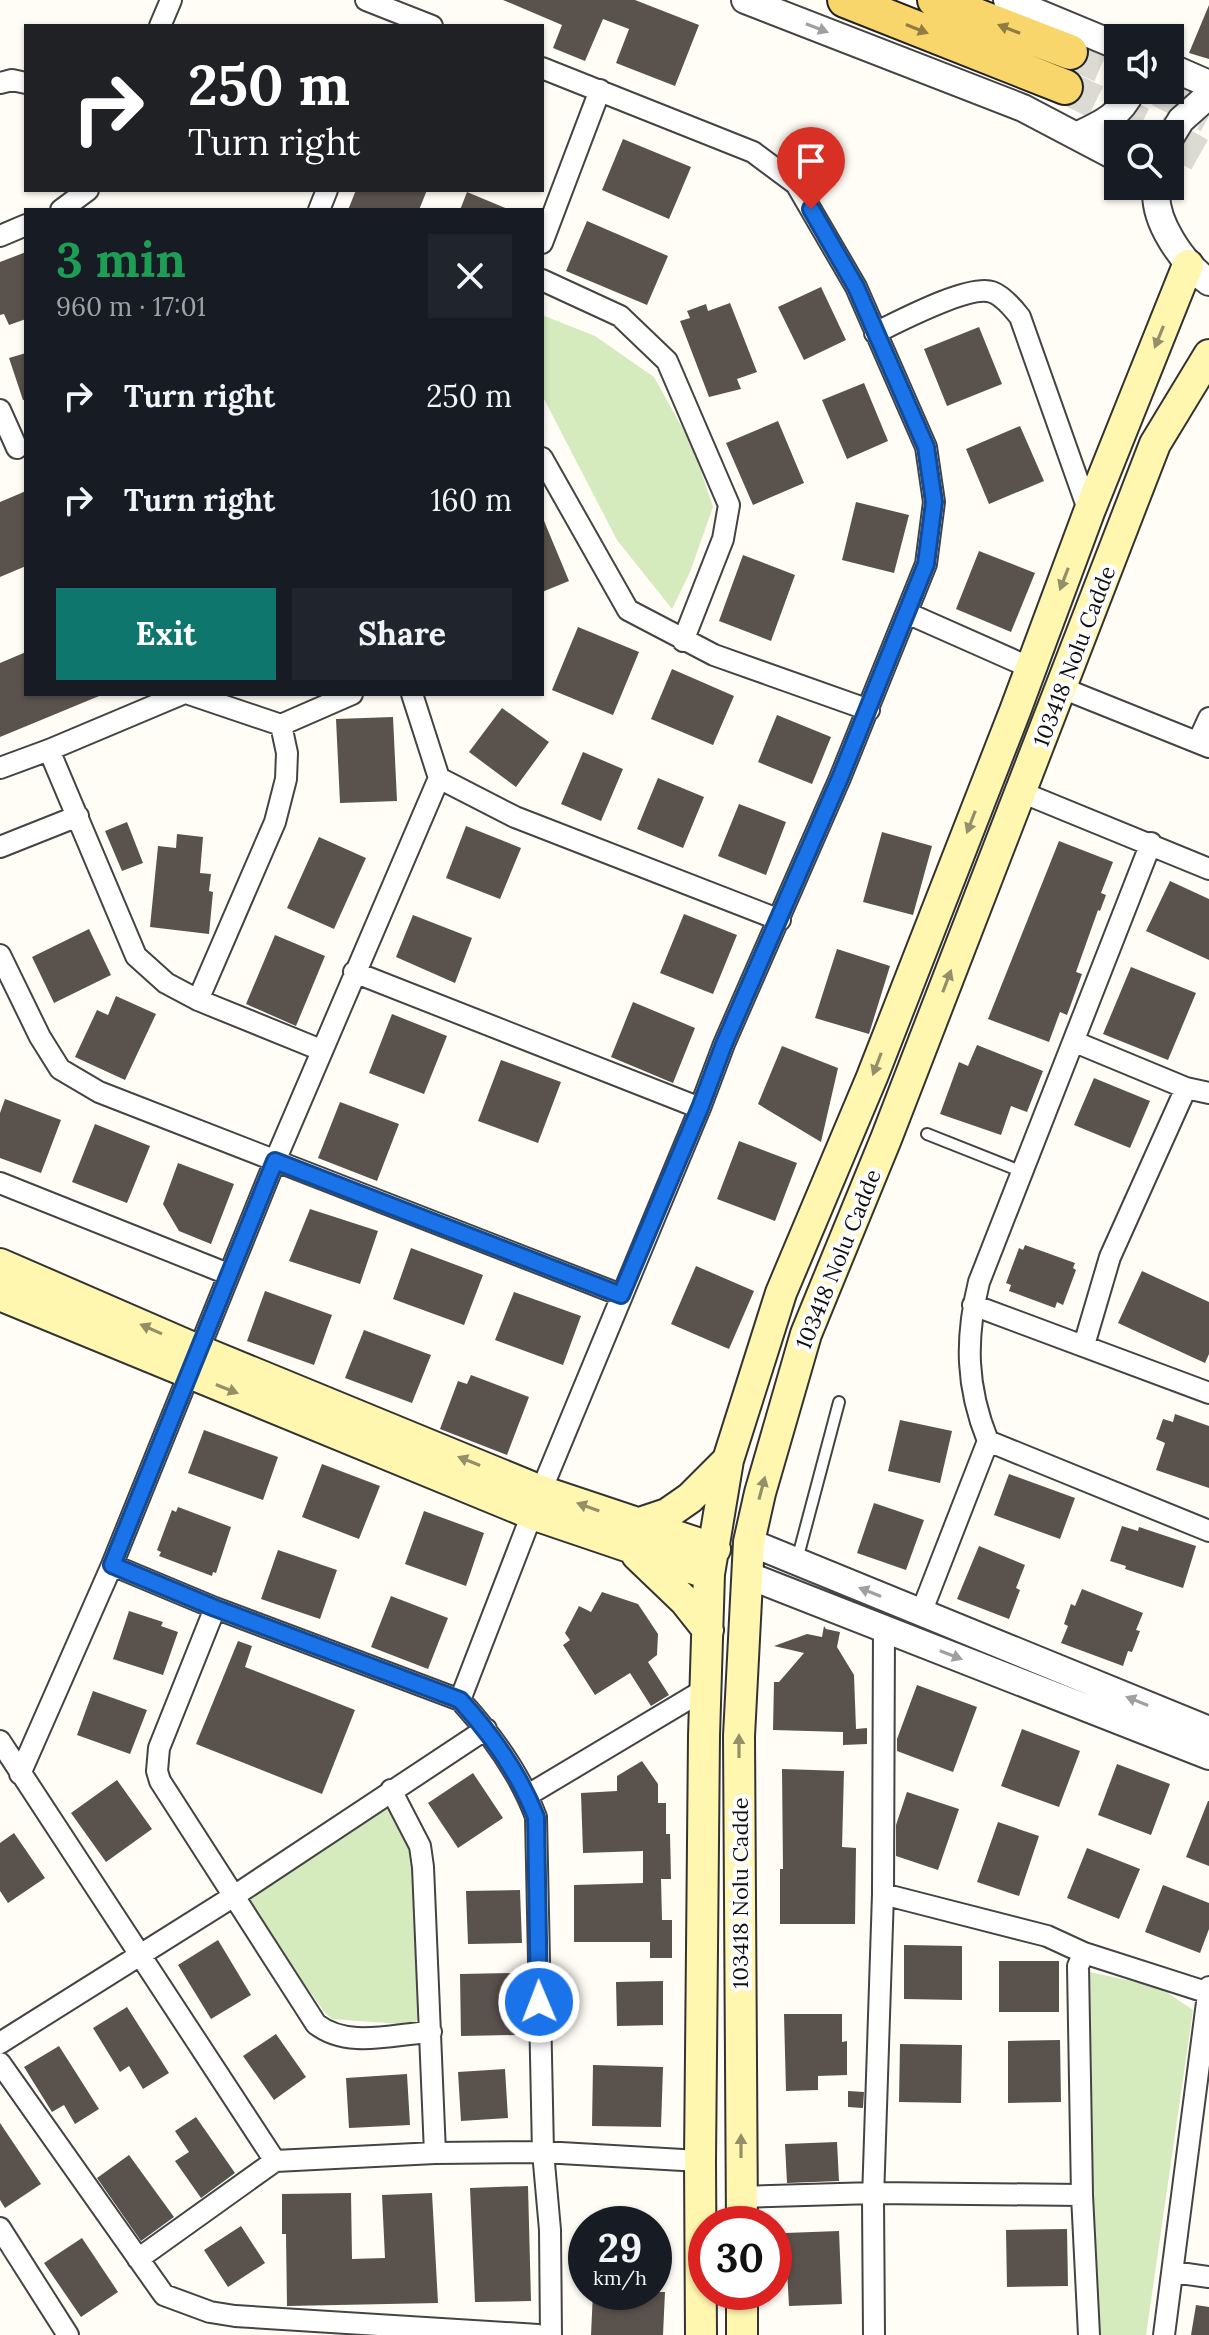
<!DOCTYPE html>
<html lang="en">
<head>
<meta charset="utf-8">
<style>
  :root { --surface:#171b24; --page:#20242c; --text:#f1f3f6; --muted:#9ea1a6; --accent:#0f766e }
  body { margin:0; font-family:Lora,serif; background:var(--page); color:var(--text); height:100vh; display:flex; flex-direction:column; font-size:30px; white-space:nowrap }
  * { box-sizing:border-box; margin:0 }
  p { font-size:26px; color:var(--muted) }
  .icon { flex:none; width:44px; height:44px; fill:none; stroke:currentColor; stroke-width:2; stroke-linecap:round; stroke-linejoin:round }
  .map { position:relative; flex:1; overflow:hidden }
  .side { position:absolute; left:24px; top:208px; width:520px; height:488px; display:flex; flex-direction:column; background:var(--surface); border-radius:0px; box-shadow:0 2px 6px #0004 }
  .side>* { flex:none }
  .hud { position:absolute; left:24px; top:24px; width:520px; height:168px; border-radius:0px; box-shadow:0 2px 6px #0004; background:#202124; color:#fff; overflow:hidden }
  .buttons { position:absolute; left:1104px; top:24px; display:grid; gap:16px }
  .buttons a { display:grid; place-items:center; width:80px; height:80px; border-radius:0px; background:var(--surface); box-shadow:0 2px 6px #0004; font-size:40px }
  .speed { position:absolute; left:568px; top:2206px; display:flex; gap:16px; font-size:40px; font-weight:700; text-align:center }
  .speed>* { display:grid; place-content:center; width:104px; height:104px; border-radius:50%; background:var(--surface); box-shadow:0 2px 6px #0004; line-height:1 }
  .speed small { font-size:20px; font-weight:400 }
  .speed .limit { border:12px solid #d22; background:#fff; color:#111 }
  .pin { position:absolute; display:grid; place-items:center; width:68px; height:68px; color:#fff; margin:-82px -34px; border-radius:50% 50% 50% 0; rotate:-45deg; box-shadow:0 0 8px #0007 }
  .pin .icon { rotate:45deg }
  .me { position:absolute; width:88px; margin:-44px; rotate:359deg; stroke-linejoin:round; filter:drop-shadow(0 0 6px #0008) }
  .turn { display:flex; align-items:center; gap:28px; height:168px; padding:0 32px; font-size:36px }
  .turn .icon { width:104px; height:104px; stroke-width:2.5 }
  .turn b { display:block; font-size:56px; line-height:68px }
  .round { display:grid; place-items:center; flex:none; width:84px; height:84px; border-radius:0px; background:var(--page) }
  .summary { display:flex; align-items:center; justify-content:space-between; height:136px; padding:0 32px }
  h1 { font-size:48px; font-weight:700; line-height:60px; color:#1e9e55 }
  .primary-button { display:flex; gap:16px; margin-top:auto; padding:16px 32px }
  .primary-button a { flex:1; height:92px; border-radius:0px; background:var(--accent); color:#fff; font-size:32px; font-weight:700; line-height:92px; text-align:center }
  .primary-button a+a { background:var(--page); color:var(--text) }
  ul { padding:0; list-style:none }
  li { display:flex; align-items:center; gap:24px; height:104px; padding:0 32px }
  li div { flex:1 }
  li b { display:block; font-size:30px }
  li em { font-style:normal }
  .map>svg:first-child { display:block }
  .green { fill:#d5ebbd }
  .building { fill:#5a524d }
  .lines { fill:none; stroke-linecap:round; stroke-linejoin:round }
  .primary-tunnel { stroke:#dbdad3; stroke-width:34; stroke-dasharray:34 17; stroke-linecap:butt }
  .service-casing { stroke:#444; stroke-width:14 }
  .minor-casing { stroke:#444; stroke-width:24 }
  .tertiary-casing { stroke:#444; stroke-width:30 }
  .secondary-casing { stroke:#333; stroke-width:34 }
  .primary-casing { stroke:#222; stroke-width:38 }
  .service { stroke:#fff; stroke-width:10 }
  .minor { stroke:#fff; stroke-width:20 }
  .tertiary { stroke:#fff; stroke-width:26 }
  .secondary { stroke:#fff6b0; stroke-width:30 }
  .primary { stroke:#f9d66b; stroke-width:34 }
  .oneway { fill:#a0a0a0 }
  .oneway2 { fill:#917d42 }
  .oneway3 { fill:#948f68 }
  .route-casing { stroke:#114b97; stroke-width:20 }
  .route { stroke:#1a73e8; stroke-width:14 }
  .labels { text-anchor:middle; stroke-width:8; stroke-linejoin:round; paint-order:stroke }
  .street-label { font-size:22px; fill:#111; stroke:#fff }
</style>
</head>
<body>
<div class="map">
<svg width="1209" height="2335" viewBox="0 0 1209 2335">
  <rect width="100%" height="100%" fill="#fffdf5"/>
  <path class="green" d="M542,315L595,336L654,377L693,447L713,507L690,572L672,609L617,540L542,395Z
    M380,1804L391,1807L414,1857L422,2011L414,2025L332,2019L325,2013L255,1914L245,1895Z
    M1090,1972L1159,1987L1193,2010L1146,2335H1095Z"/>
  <path class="building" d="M503,0H635L699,25L675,86L616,63L629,29L603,19L585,61L553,48L562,25Z
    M1209,5V59L1189,53Z
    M623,139L691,167L669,219L602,190Z
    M356,190H427L419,210H348Z
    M467,192L510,210H460Z
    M587,221L668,256L647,305L566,271Z
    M26,252V319L9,325L4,314L0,315V262Z
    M821,287L846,340L804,360L778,307Z
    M730,303L757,372L737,379L741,389L709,397L680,321L690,318L687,311L706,304L708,311Z
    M979,327L1002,384L947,406L924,349Z
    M26,353V400H23L9,358Z
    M864,383L888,441L847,459L822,400Z
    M778,421L804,483L753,505L726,443Z
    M1020,426L1044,481L989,504L966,449Z
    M26,491V566L0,577V502Z
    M856,502L909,515L894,573L842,560Z
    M542,516L569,581L542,592Z
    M979,551L1035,573L1011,632L956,609Z
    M743,555L795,575L771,641L719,621Z
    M578,627L639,652L613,715L552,690Z
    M26,652V694H104L0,737V663Z
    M672,669L734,696L713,745L651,719Z
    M502,708L549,742L516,787L469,752Z
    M777,715L831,737L812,784L758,762Z
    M393,717L397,801L340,803L336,719Z
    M583,752L623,769L601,821L561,804Z
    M658,778L704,797L683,848L637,829Z
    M739,804L786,822L766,875L718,856Z
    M127,822L143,863L122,871L105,831Z
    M466,826L521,848L500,899L446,878Z
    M882,832L932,846L913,915L863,902Z
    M177,834L203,837L200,873L211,874L209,891L213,892L209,934L150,927L158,846L176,848Z
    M319,837L366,858L334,929L287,908Z
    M1059,841L1113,862L1101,893L1106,895L1100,911L1098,910L1076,972L1082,974L1067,1015L1060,1012L1049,1042L988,1019Z
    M1170,881L1209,899V960L1146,931Z
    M684,914L737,935L713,994L660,973Z
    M413,915L472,938L455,983L396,957Z
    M89,929L111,975L54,1003L32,957Z
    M275,935L325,956L296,1026L246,1004Z
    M837,949L890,966L869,1034L815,1018Z
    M1131,967L1196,993L1168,1060L1103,1034Z
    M116,996L156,1014L125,1080L75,1057L97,1010L108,1015Z
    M633,1002L695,1028L673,1083L611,1057Z
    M392,1014L447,1036L424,1094L369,1073Z
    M977,1045L1043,1071L1027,1112L1011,1106L1001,1135L940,1114L959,1062L968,1066Z
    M782,1046L838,1068L821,1142L758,1104Z
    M501,1060L561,1082L538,1143L478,1121Z
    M1094,1078L1150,1101L1130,1148L1074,1125Z
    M5,1099L61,1120L41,1173L0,1158V1113Z
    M340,1102L399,1124L377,1181L318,1158Z
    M95,1124L150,1146L127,1203L72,1182Z
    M739,1141L797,1163L775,1221L717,1199Z
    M178,1163L234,1184L211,1244L179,1231L163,1204Z
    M310,1209L378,1231L360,1284L289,1261Z
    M1025,1245L1075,1263L1073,1268L1076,1270L1063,1305L1057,1302L1055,1308L1009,1291L1011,1285L1006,1283L1019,1248L1023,1250Z
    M411,1248L483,1275L464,1325L393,1299Z
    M696,1266L754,1291L729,1349L671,1324Z
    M1142,1271L1209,1302V1354L1205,1363L1118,1323Z
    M265,1291L332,1315L314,1365L247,1341Z
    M514,1292L581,1316L563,1365L495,1340Z
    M364,1330L431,1355L412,1403L345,1378Z
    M471,1375L529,1397L507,1455L440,1429L458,1381L467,1384Z
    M1175,1414L1209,1426V1488L1156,1470L1165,1443L1156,1439L1163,1419L1173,1422Z
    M900,1420L952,1431L940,1483L888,1471Z
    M204,1430L278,1457L263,1500L188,1473Z
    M322,1464L380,1486L359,1539L302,1517Z
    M1009,1474L1075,1498L1060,1539L994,1515Z
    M874,1503L924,1520L906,1570L857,1553Z
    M178,1507L231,1527L216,1573L213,1572L212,1576L159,1556L161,1552L157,1550L172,1510L176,1512Z
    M424,1511L484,1533L466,1586L405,1564Z
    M1122,1526L1138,1531L1139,1527L1196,1546L1183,1588L1125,1569L1126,1566L1110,1561Z
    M979,1546L1025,1565L1016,1588L1020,1590L1009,1619L957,1599Z
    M278,1550L337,1570L320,1619L261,1599Z
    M1082,1589L1143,1613L1136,1630L1140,1631L1132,1652L1128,1651L1123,1666L1061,1643L1068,1626L1064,1624L1071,1604L1075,1606Z
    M602,1592L638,1604L658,1634L657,1655L648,1662L669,1695L651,1706L630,1673L595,1695L563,1645L570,1640L565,1633L579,1606L591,1612Z
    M391,1596L448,1618L428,1669L371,1647Z
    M129,1611L163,1622L161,1626L178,1632L163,1675L113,1659Z
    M824,1626L826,1629L840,1632L837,1647L854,1675L856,1729L867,1728V1744L843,1745V1732L773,1730L774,1682H779L804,1653L774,1646L807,1634L822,1637Z
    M238,1641L252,1646L245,1667L355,1710L322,1794L196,1744Z
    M917,1685L977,1707L953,1772L897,1751V1739Z
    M93,1691L147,1710L130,1754L77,1735Z
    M1022,1729L1080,1751L1059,1807L1001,1786Z
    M642,1761L658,1784V1803H666V1834H670L671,1879H661L662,1920H672V1958H650V1942H574V1885L643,1883V1851L583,1853L581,1793L617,1791V1776Z
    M1117,1764L1170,1784L1151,1835L1098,1815Z
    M782,1769L844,1771L842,1847L856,1848L855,1924H780V1869H783Z
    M473,1773L503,1818L458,1848L428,1803Z
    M117,1780L152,1829L106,1862L71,1813Z
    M907,1792L959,1809L938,1870L896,1856V1825Z
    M1208,1801H1209V1866L1186,1857Z
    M998,1822L1039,1836L1019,1896L977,1882Z
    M14,1833L45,1878L8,1903L0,1891V1843Z
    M1087,1848L1140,1869L1119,1919L1067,1898Z
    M1163,1885L1209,1903V1929L1200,1953L1145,1932Z
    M520,1890L522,1943L468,1944L466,1891Z
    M218,1940L251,1995L211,2019L178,1965Z
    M904,1945L962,1946V2000L904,1999Z
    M999,1961H1059V2012H999Z
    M514,1973L516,2035L461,2036L460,1974Z
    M663,1981V2025L617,2026L616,1982Z
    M127,2007L169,2073L143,2089L129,2066L120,2072L93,2028Z
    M784,2014H842V2042L847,2041V2075L818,2076V2090L786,2091Z
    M276,2034L306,2077L274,2100L243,2056Z
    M1060,2040L1061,2102L1008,2103V2041Z
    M900,2044L962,2045L961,2103L899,2102Z
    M59,2046L99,2109L75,2124L64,2105L52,2112L24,2067Z
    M593,2065L663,2067L661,2127L592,2126Z
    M505,2069L508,2118L461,2121L458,2072Z
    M407,2074L410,2125L349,2128L346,2078Z
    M848,2091L864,2092L863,2108L848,2107Z
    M196,2117L235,2173L201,2198L175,2161L189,2152L175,2131Z
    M0,2123L41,2184L5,2208L0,2200Z
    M837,2142L839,2181L787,2183L785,2144Z
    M129,2155L174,2217L141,2241L97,2178Z
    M528,2186L531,2301L475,2302L470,2188Z
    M351,2193L352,2259L385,2258L382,2195L432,2193L438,2303L287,2306L286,2234H282V2194Z
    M241,2226L265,2263L228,2287L204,2250Z
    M1067,2229L1068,2286L1007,2287L1006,2230Z
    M839,2231L842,2304L789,2306L785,2233Z
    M82,2238L118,2292L81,2317L44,2263Z
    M593,2292H665L663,2335H591Z
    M1196,2305L1209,2307V2335H1191Z"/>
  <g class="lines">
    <path class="primary-tunnel" d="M1070,52L1118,73
      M1065,87L1162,134
      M1160,90L1209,116
      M1170,138L1209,160"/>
    <g class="service-casing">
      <path id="service" d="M927,1134L1023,1172
        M797,1560L839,1402"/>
    </g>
    <g class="minor-casing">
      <path id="minor" d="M366,0L432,26
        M160,26L171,0
        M0,83L12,80L26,83
        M61,210L88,190
        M319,210L327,190
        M0,236L26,225
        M542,243L600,90
        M542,280L620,316L667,361L729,505L723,539L683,641
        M875,333C898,322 969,284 992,292C1003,296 1013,308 1020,317L1089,512
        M0,410L17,448
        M542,458L628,610L714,655L869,710
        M907,613L1031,668
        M1062,688L1209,747
        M189,694L281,725L352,694
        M1198,742L1209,718
        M49,750L136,956L166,983L198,1000L321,1050
        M0,768L49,750L182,694
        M439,778L515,817L780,920
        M1021,792L1209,869
        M0,847L78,816
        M0,955L40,1037L60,1069L99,1092L621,1295
        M354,972L700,1108
        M198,1000L275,822L286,779L287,753L281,725
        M1075,1042L1186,1088L1209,1093
        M0,1183L228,1274
        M973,1305L1209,1393
        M1084,1345L1110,1257L1186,1088
        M988,1441L1209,1531
        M541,1491L700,1108L724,1044L840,778L926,564L934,502L926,447L856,287L796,184L753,152L542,68
        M112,1565L215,1608L460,1700C491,1734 520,1773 536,1817L543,2152L550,2230L551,2335
        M215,1608L159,1748L157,1771L160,1781L316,2024C348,2049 393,2034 431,2032
        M921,1613L988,1441C966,1387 965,1339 979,1282L1151,843
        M460,1700L532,1514
        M0,1741L275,2161
        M20,1774L112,1565L275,1161L439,778L412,694
        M391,1790L420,1846L423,1867L435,2153
        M528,1795L707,1688
        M883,1894L1047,1936L1084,1953L1209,1993
        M1084,1953L1078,1966L1082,2195L1089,2335
        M0,2043L234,1896L486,1729
        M0,2063L164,2295L210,2312L235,2316L538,2335
        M741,2197L874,2193L1082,2195
        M0,2228L68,2335
        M138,2259L275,2161L435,2153L543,2152L700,2161
        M1173,2272L1209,2277
        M874,2335L873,2199L883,1894L884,1628
        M1164,2335L1209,1987"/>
    </g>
    <g class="tertiary-casing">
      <path id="tertiary" d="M745,0L1023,108L1118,158
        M1007,0L1118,46
        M1170,67L1209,84
        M1078,135C1102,124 1121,115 1132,90
        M1170,138L1181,120L1209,95
        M1157,186C1151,219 1183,264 1209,282
        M749,1542L1209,1730
        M747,1575L1209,1756"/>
    </g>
    <g class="secondary-casing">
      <path id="secondary" d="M0,1264L198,1350L541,1491L715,1549
        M0,1295L532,1514L709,1574
        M637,1524L667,1514L690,1498L728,1460
        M637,1555L685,1601L708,1630
        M742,2224L739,1736L749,1542L760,1493L806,1334L886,1139L1155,444L1209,355
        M742,2292V2335
        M701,2335L700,2161L704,1736L709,1574L728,1460L781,1293L872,1077L1015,711L1089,512L1188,265"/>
    </g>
    <g class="primary-casing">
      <path id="primary" d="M845,0L1065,87
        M935,0L1070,52"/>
    </g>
    <use href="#service" class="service"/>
    <use href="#minor" class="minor"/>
    <use href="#tertiary" class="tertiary"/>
    <use href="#secondary" class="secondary"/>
    <use href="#primary" class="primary"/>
  </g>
  <defs><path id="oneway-solid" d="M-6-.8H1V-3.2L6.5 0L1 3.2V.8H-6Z" transform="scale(2)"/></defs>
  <g class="oneway">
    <use href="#oneway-solid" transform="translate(817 28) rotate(21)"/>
    <use href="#oneway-solid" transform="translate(870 1592) rotate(-158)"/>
    <use href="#oneway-solid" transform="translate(951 1655) rotate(21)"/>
    <use href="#oneway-solid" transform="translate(1137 1701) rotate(-158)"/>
  </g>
  <g class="oneway2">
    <use href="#oneway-solid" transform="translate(917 29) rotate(22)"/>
    <use href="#oneway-solid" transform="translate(1009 29) rotate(-159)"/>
  </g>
  <g class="oneway3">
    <use href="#oneway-solid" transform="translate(1159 337) rotate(112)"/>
    <use href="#oneway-solid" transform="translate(1064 579) rotate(111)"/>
    <use href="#oneway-solid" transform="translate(971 822) rotate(111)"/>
    <use href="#oneway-solid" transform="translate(947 981) rotate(-69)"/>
    <use href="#oneway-solid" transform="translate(877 1064) rotate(111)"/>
    <use href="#oneway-solid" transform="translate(151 1329) rotate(-156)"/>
    <use href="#oneway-solid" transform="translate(227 1389) rotate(22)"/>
    <use href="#oneway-solid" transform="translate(469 1461) rotate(-158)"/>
    <use href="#oneway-solid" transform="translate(762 1488) rotate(-75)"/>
    <use href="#oneway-solid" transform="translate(588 1507) rotate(-160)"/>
    <use href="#oneway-solid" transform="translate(739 1746) rotate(-90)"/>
    <use href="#oneway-solid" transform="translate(741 2146) rotate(-90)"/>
  </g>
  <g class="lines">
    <g class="route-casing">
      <path id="route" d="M539,2002L536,1817C519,1773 491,1734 460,1700L215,1608L112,1565L275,1161L621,1295L700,1108L724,1044L840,778L926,564L934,502L926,447L856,287L811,209"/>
    </g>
    <use href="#route" class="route"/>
  </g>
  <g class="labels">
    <g class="street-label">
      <text transform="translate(1074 656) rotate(-69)" y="8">103418 Nolu Cadde</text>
      <text transform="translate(838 1259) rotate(-68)" y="8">103418 Nolu Cadde</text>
      <text transform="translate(740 1893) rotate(-90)" y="8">103418 Nolu Cadde</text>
    </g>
  </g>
</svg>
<div class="buttons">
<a><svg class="icon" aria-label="sound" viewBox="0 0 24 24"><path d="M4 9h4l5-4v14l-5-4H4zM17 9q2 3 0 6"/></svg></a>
<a><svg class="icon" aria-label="search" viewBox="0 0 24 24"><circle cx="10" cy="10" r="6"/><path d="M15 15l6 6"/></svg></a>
</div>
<div class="speed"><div>29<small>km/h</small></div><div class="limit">30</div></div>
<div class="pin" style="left:811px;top:209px;background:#d93025"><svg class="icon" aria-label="arrive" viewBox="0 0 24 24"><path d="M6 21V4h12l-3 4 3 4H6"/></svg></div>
<svg class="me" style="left:539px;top:2002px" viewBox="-20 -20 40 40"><circle r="17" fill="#1a73e8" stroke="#fff" stroke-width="3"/><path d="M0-11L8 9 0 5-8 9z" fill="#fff"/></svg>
<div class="hud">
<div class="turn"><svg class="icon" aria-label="right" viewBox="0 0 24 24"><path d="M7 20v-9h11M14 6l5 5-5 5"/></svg><div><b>250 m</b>Turn right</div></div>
</div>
<section class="side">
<div class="summary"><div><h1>3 min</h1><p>960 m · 17:01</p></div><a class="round"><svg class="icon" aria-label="close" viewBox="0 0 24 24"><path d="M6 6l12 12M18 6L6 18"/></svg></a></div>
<ul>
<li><svg class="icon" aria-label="right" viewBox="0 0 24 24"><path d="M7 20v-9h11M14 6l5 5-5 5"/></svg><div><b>Turn right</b></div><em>250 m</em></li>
<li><svg class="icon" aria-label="right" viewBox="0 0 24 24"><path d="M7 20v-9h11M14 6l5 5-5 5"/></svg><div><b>Turn right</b></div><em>160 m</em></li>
</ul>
<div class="primary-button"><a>Exit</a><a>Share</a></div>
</section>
</div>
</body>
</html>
